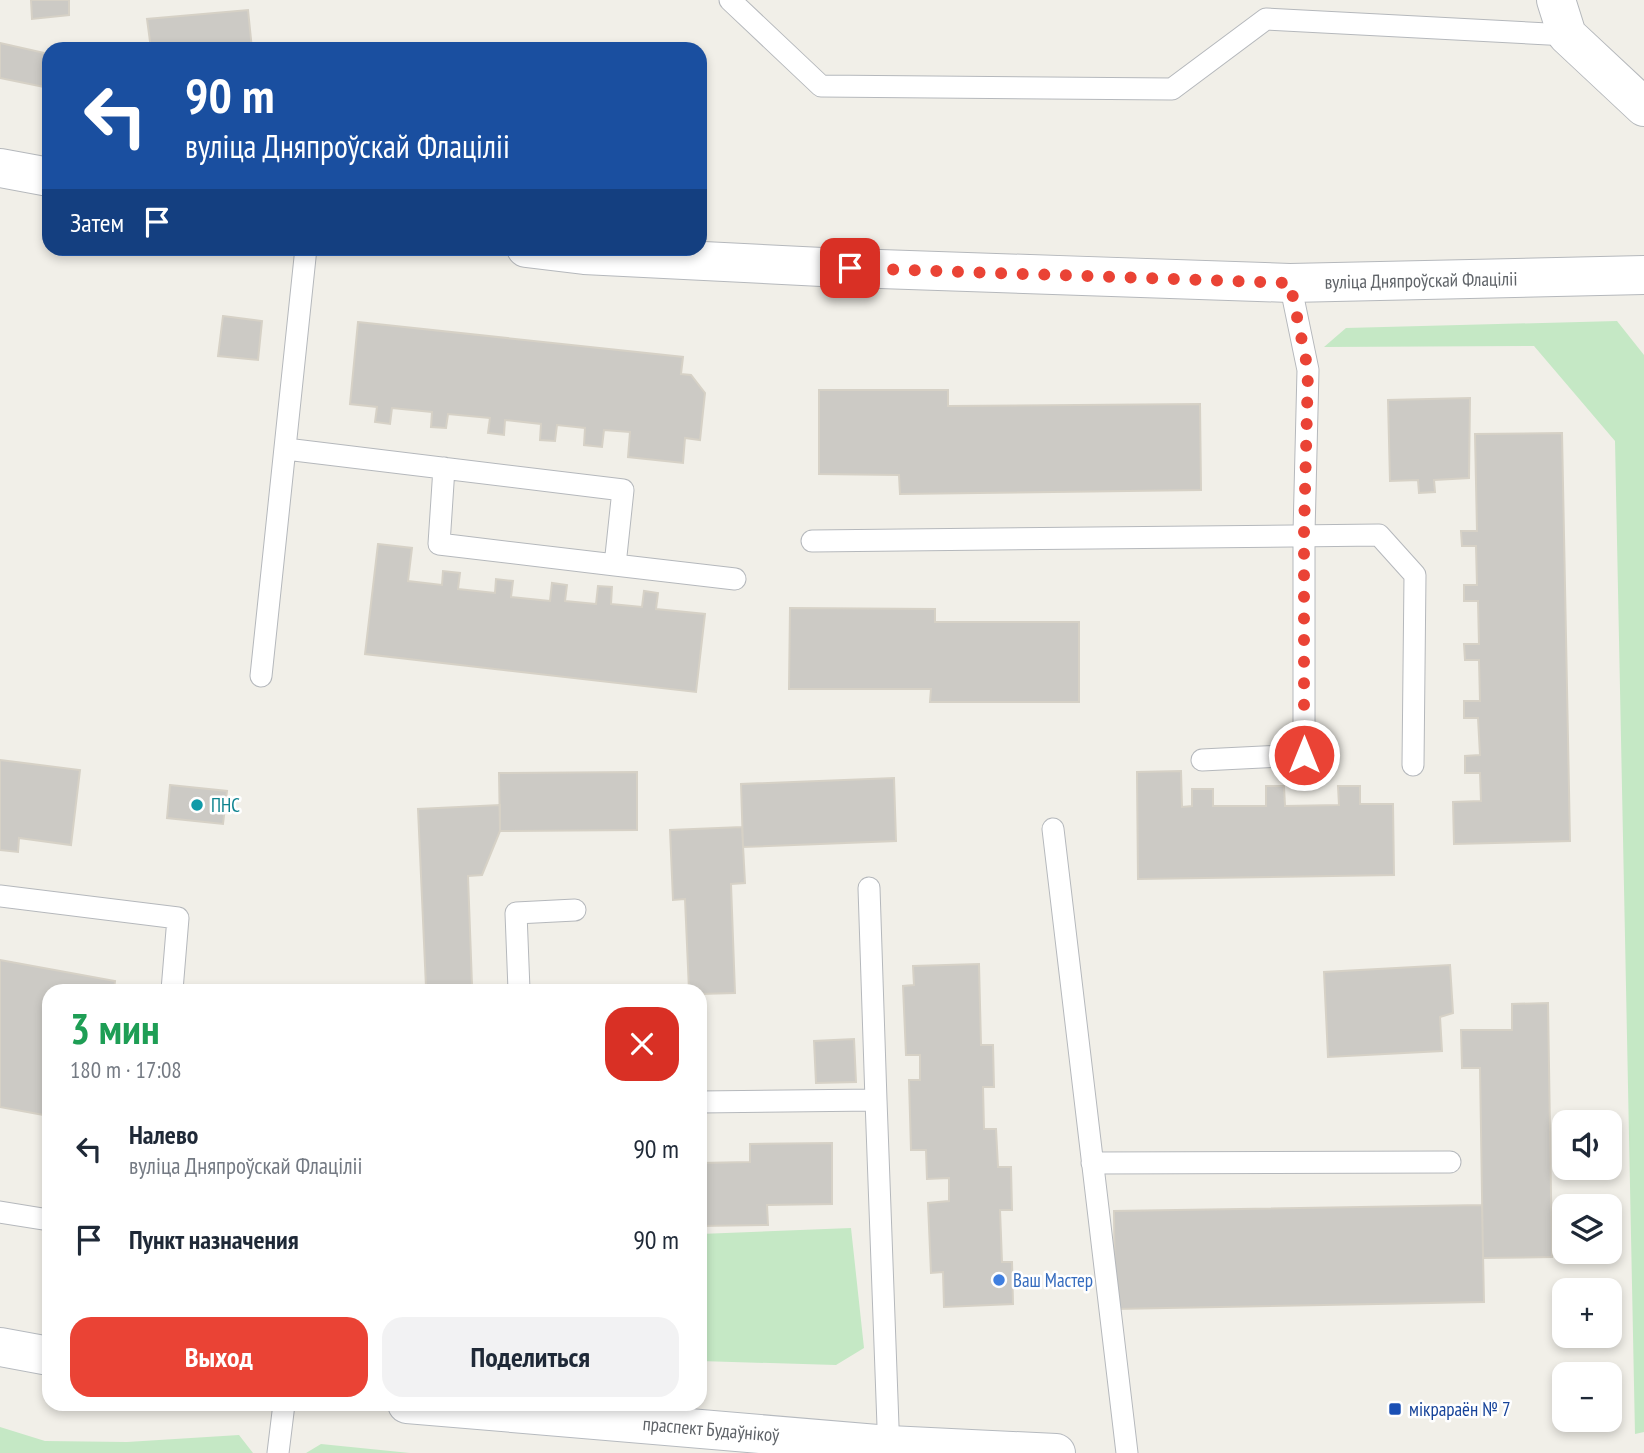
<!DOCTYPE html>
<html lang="ru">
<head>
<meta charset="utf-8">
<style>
  :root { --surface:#fff; --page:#f2f2f3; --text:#1f2937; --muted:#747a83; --accent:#ea4335 }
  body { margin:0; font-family:"PT Sans Narrow",sans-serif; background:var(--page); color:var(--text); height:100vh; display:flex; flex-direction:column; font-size:26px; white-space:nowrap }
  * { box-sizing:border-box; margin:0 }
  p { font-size:23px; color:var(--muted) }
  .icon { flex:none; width:38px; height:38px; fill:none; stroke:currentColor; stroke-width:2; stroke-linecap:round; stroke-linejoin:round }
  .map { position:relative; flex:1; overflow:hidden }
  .side { position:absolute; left:42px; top:984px; width:665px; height:427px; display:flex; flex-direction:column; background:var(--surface); border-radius:21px; box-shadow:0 4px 10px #0003 }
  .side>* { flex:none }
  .banner { position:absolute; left:42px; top:42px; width:665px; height:214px; border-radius:21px; box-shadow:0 4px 10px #0003; background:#1a4fa0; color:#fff; overflow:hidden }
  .controls { position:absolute; left:1552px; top:1110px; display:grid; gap:14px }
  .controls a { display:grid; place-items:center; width:70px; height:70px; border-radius:14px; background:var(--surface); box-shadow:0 4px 10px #0003; font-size:35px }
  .pin { position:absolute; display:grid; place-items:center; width:60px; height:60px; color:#fff; margin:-30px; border-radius:14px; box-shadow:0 4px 10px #0006 }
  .me { position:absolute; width:77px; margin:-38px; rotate:0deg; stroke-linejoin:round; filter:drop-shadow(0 0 5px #0008) }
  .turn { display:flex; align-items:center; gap:24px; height:147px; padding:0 28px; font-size:32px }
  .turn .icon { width:91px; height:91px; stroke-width:2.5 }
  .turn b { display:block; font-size:49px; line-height:60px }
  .then { display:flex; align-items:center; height:66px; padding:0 28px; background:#0003; gap:14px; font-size:26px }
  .round { display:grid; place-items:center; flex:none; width:74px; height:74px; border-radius:21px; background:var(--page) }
  .overview { display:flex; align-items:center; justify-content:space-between; height:119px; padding:0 28px }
  h1 { font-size:42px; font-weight:800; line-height:52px; color:#1e9e55 }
  .primary-button { display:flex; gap:14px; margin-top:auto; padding:14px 28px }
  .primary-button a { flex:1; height:80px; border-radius:21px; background:var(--accent); color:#fff; font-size:28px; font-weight:800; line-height:80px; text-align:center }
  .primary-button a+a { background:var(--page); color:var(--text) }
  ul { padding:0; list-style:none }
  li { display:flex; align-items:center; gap:21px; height:91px; padding:0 28px }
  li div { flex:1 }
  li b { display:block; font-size:26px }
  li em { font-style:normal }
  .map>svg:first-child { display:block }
  .green { fill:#c5e8c5 }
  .building { fill:#cccac5; stroke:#d6d1c6; stroke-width:2 }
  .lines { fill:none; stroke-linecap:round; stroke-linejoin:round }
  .lane-casing { stroke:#b5b8bc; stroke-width:23 }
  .street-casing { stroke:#b5b8bc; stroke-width:40 }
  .secondary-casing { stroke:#b6babf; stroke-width:40 }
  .lane { stroke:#fff; stroke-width:21 }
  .street { stroke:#fff; stroke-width:38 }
  .secondary { stroke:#fff; stroke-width:38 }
  .route { stroke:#ea4335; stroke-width:12; stroke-dasharray:0 21.6 }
  .culture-dot { fill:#0f9aa8; stroke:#fff; stroke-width:2.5 }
  .shop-dot { fill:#3f7fe0; stroke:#fff; stroke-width:2.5 }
  .transit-dot { fill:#1a4fb4; stroke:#fff; stroke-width:2.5 }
  .labels { text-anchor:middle; stroke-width:5; stroke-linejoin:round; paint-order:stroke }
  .street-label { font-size:19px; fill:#5f6368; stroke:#fff }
  .culture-label { font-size:19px; fill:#0d838f; stroke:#fff; text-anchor:start }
  .shop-label { font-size:19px; fill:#366cbe; stroke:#fff; text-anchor:start }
  .transit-label { font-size:19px; fill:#164399; stroke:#fff; text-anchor:start }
</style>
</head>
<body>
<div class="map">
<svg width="1644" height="1453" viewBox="0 0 1644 1453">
  <rect width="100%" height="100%" fill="#f1efe8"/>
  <path class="green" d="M1617,321L1644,355V1432L1635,1434L1615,441L1534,346L1324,347L1346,328Z
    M851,1228L864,1348L836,1365L700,1361V1234Z
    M0,1427L45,1441L127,1442L239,1435L253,1453H0Z
    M321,1444L410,1453H306Z"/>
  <path class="building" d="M31,0H69V15L32,19Z
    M248,10L252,49H151L147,19Z
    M0,43L49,54V88L0,78Z
    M223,316L262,321L258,360L218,356Z
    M358,322L683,357L681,374L691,375L705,393L700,440L685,438L683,463L628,457L630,432L604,430L602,447L584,445L585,428L557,425L555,441L540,440L541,424L505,420L504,435L488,433L490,418L448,414L446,428L431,427L432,412L392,408L390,424L375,422L377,407L350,404Z
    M819,390H948V406L1200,404L1201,490L900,494L899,475L819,474Z
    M1470,398L1469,478L1434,480L1435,492L1419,493L1418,480L1390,481L1388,400Z
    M1562,433L1570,841L1454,844L1453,802L1481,801L1480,773H1465V756L1480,755L1478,718H1464V701H1480L1479,660H1465L1464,644H1479L1478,601H1464V585H1477L1476,546H1462L1461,531H1477L1475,434Z
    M378,544L412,548L408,581L442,585L443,571L460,573L458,589L495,593L496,579L513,581L511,597L550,601L552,583L567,585L565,601L596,604L598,586L612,587L611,604L642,607L644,591L658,593L656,609L705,614L696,692L365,654Z
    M790,608L935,609V622H1079V702H930L931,689H789Z
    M0,760L80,770L71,845L19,838L18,852L0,850Z
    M1181,771L1182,807L1192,806V789H1213V806H1266V786H1284L1285,806L1339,805L1338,786H1360V804H1393L1394,875L1138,879L1137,772Z
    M637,772V830L500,831L499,773Z
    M894,778L896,841L743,847L741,784Z
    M170,785L227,791L223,824L167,818Z
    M500,805V831L482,875L468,876L472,985L426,987L418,809Z
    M742,827L745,883L731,884L735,993L700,994V990H689L685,899L673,900L670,830Z
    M0,960L115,981L114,990H49V1116L0,1107Z
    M979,964L981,1045H993L994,1087H983L984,1129H996L998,1167H1011L1012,1210H1000L1002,1262H1012L1013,1304L944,1307L943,1272L931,1273L928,1203L949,1201V1178L927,1179L926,1150H911L909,1080H920V1055H906L903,986L914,985L913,966Z
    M1450,965L1453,1013L1440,1017L1442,1051L1328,1057L1324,972Z
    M321,986V990H257V987Z
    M1548,1003L1552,1257L1483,1258L1480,1068H1462L1461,1030H1512V1004Z
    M854,1039L856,1082L816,1083L814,1041Z
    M832,1143V1204L767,1205L768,1225L700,1226V1163L750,1162V1144Z
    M1482,1205L1484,1302L1115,1309L1114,1211Z"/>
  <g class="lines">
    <g class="lane-casing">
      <path id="lane" d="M730,0L821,86L1172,89L1266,19L1567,35
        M286,449L623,490L615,565L439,544L444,468
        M812,541L1379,535L1415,575L1413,765
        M615,565L735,579
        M261,676L306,248
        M1202,760L1304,755V533L1308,370L1290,283
        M1053,829L1127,1453
        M869,888L876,1100
        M0,896L178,918L172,990
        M519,990L516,913L575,910
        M700,1102L876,1100L889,1453
        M1092,1163L1450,1162
        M0,1212L49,1220
        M278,1453L284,1404"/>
    </g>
    <g class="street-casing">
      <path id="street" d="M1556,0L1567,35L1644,107
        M0,168L49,177
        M526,248L584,255L822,267L1290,283L1644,275"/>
    </g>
    <g class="secondary-casing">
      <path id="secondary" d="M0,1347L49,1356
        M407,1404L889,1445L1056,1453"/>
    </g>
    <use href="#lane" class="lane"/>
    <use href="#street" class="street"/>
    <use href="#secondary" class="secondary"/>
  </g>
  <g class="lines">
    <path class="route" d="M850,268L1290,283L1308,370L1304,533V755"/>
  </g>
  <circle class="culture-dot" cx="197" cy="805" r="7"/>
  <circle class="shop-dot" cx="999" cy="1280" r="7"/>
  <rect class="transit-dot" x="1388" y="1402" width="14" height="14" rx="3.5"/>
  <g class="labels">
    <g class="street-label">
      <text transform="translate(1421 280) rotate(-1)" y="7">вуліца Дняпроўскай Флаціліі</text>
      <text transform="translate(711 1429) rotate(5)" y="7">праспект Будаўнікоў</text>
    </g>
    <g class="culture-label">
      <text x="211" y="812">ПНС</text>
    </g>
    <g class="shop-label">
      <text x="1013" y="1287">Ваш Мастер</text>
    </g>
    <g class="transit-label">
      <text x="1409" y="1416">мікрараён № 7</text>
    </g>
  </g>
</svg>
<div class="controls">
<a><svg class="icon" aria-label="sound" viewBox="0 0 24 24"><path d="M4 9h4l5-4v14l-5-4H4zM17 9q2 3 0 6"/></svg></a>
<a><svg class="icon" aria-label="layers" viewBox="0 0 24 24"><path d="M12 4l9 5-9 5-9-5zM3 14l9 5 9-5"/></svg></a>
<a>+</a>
<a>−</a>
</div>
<div class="pin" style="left:850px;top:268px;background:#d93025"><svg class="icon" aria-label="arrive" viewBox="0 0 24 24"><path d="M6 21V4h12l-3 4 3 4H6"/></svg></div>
<svg class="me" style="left:1304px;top:755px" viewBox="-20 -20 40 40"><circle r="17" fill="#ea4335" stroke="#fff" stroke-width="3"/><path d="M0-11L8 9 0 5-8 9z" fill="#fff"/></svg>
<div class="banner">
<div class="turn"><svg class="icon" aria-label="left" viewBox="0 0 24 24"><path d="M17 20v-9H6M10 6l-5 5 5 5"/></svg><div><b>90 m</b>вуліца Дняпроўскай Флаціліі</div></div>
<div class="then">Затем<svg class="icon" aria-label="arrive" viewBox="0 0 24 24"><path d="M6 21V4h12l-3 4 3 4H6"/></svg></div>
</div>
<section class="side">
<div class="overview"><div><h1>3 мин</h1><p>180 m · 17:08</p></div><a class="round" style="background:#d93025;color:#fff"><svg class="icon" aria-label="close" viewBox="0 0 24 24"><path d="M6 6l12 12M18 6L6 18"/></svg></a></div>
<ul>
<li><svg class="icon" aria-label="left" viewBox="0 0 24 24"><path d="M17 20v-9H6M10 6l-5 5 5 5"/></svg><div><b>Налево</b><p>вуліца Дняпроўскай Флаціліі</p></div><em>90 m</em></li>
<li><svg class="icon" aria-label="arrive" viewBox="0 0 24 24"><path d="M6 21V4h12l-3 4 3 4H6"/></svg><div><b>Пункт назначения</b></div><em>90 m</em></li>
</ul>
<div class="primary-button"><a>Выход</a><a>Поделиться</a></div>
</section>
</div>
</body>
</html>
